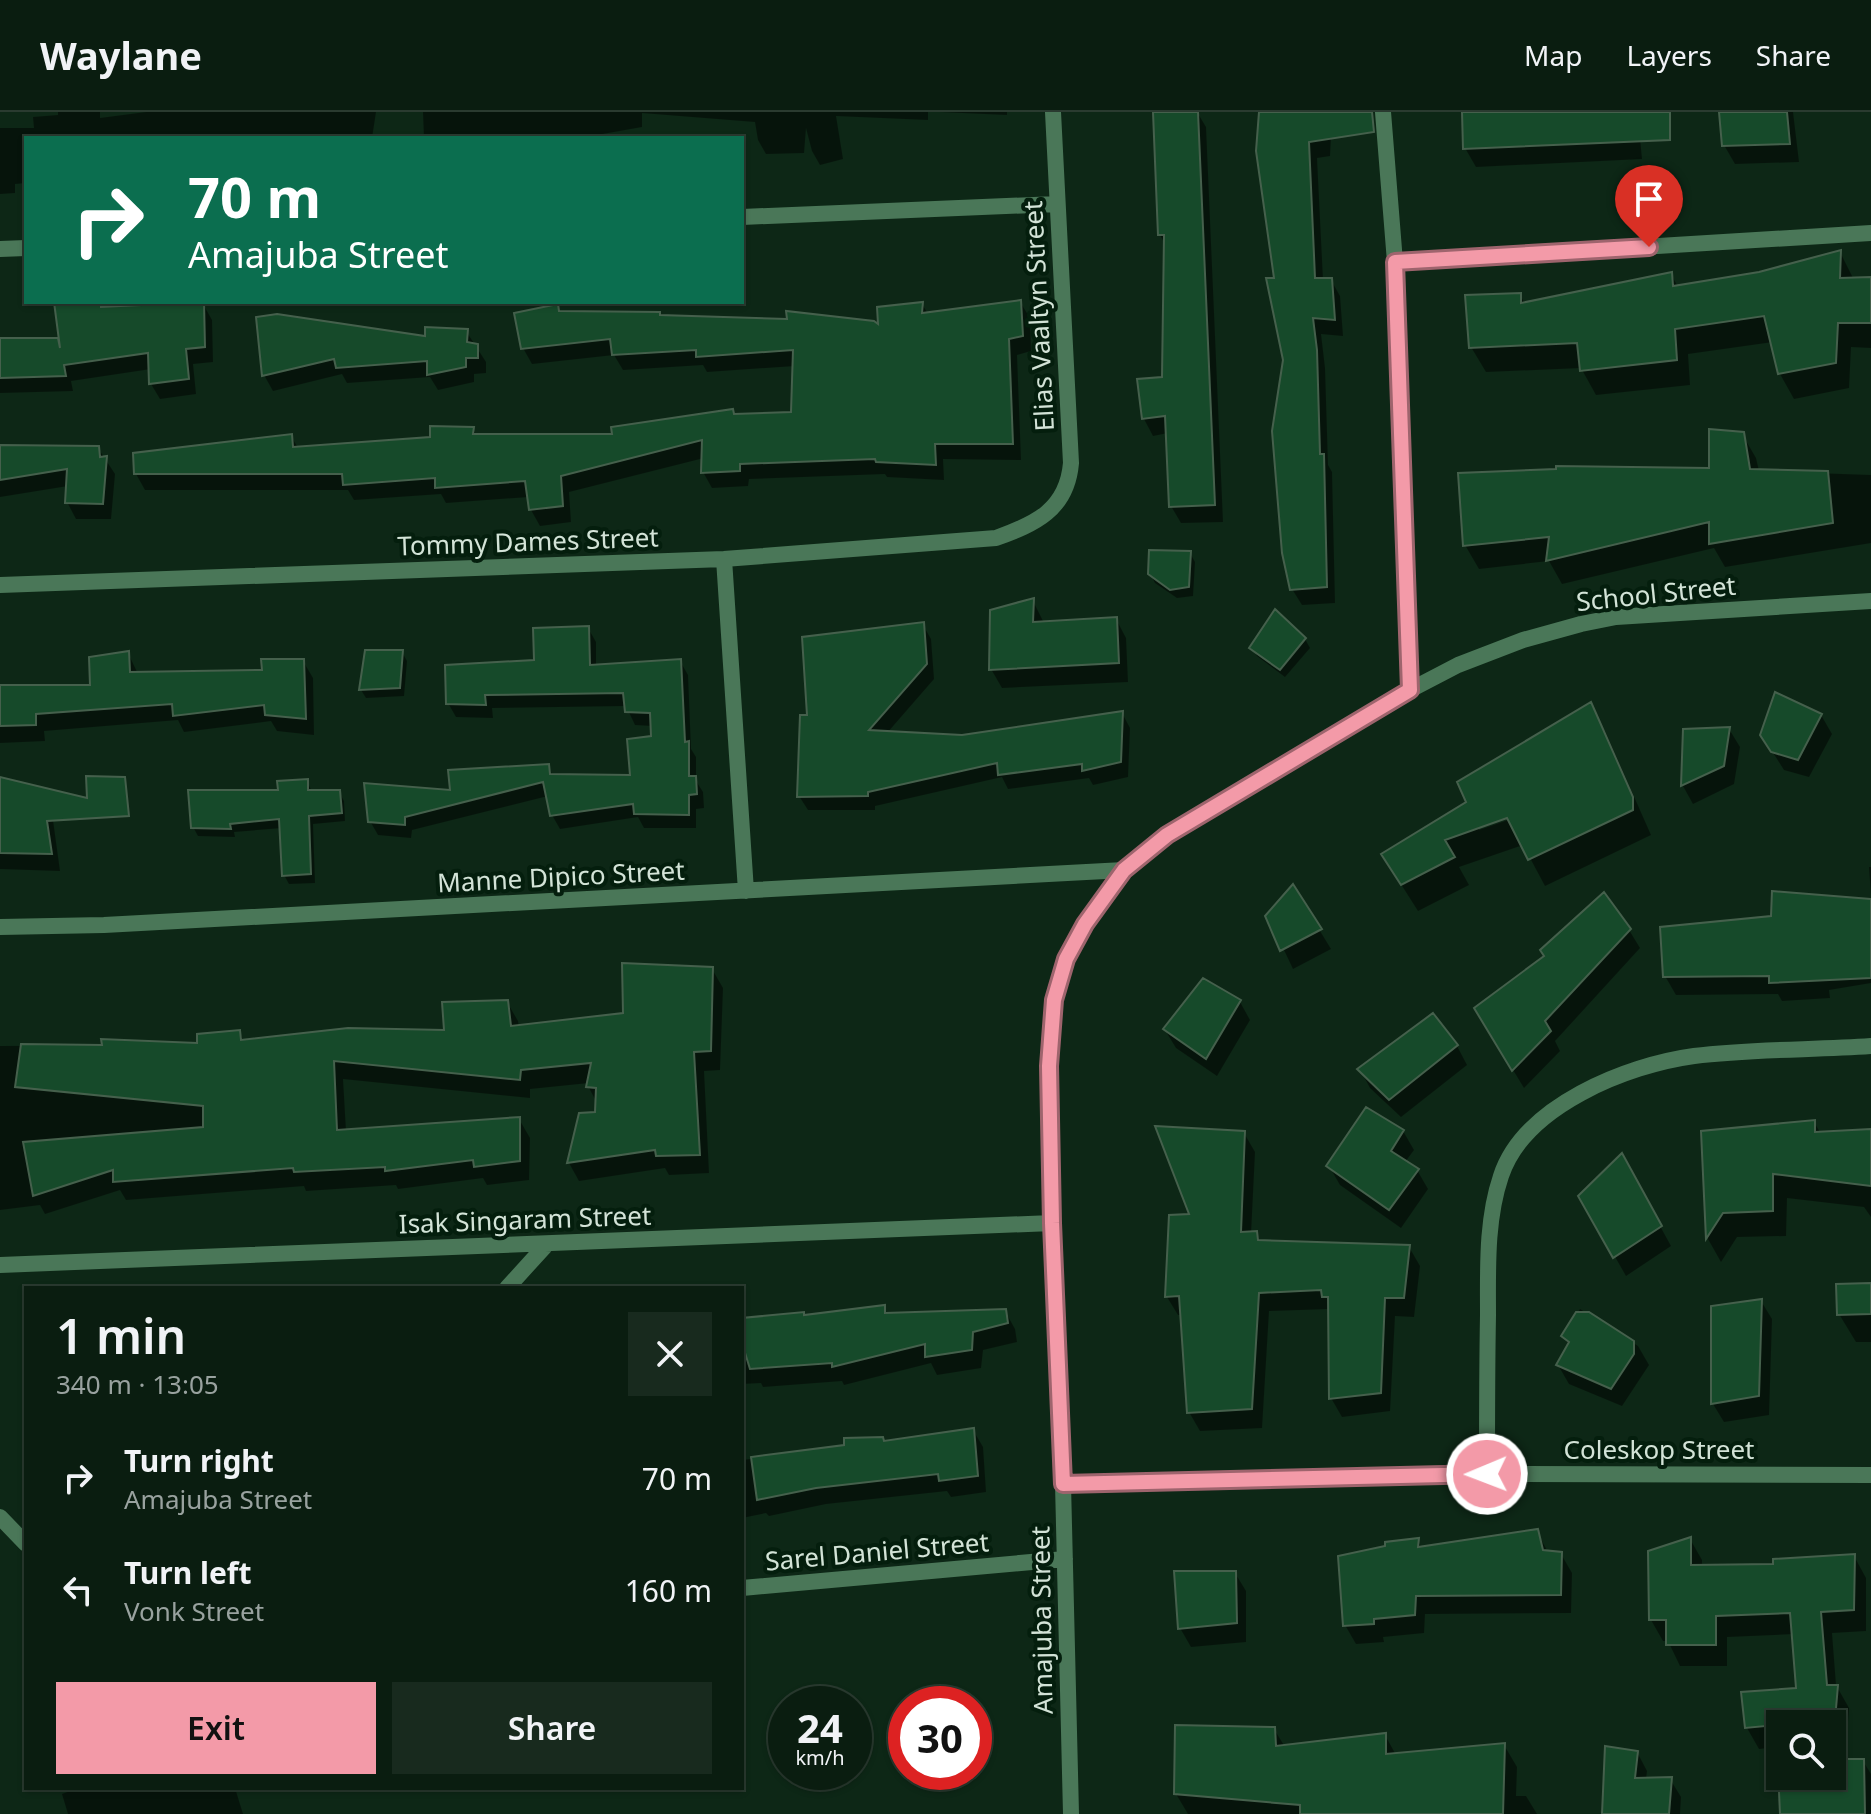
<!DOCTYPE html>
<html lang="en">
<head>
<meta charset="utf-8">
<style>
  :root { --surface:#0a1d10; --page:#182a1e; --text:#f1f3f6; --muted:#99a29f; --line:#2a3b30; --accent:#f39aa8 }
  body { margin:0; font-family:"Noto Sans",sans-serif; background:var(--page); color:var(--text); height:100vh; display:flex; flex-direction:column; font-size:30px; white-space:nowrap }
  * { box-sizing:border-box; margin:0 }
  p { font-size:26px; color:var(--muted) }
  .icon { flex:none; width:44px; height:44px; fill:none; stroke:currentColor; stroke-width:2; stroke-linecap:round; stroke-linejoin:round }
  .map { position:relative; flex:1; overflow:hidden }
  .sheet { position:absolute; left:24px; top:1174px; width:720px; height:504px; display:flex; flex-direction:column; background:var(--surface); border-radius:0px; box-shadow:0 2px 6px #0004,0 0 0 2px var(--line) }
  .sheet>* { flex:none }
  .top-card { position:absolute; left:24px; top:24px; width:720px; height:168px; border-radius:0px; box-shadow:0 2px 6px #0004,0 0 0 2px var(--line); background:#0b6e4f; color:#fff; overflow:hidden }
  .controls { position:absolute; left:1766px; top:1598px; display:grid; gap:16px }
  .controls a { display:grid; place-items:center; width:80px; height:80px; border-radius:0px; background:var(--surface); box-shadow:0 2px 6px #0004,0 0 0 2px var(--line); font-size:40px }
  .speed { position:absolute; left:768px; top:1574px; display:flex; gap:16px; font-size:40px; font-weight:700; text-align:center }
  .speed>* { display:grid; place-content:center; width:104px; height:104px; border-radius:50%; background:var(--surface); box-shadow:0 2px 6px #0004,0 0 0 2px var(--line); line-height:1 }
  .speed small { font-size:20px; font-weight:400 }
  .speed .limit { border:12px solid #d22; background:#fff; color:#111 }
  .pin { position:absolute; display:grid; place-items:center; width:68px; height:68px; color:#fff; margin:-82px -34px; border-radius:50% 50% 50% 0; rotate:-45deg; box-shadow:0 0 8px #0007 }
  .pin .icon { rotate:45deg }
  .me { position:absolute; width:88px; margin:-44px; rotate:269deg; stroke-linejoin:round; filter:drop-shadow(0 0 6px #0008) }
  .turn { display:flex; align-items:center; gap:28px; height:168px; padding:0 32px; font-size:36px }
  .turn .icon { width:104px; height:104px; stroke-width:2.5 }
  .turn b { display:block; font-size:56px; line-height:68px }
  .round { display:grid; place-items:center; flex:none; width:84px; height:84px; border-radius:0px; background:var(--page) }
  .headline { display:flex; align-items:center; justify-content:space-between; height:136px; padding:0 32px }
  h1 { font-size:48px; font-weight:600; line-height:60px }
  .primary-button { display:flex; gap:16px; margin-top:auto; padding:16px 32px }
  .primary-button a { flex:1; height:92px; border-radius:0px; background:var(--accent); color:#111; font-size:32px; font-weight:600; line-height:92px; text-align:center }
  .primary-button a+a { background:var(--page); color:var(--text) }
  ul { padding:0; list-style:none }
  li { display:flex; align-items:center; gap:24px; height:112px; padding:0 32px }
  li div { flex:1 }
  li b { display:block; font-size:30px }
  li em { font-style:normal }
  header { display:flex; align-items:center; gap:48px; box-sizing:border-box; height:112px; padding:0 40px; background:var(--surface); border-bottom:2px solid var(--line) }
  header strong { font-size:38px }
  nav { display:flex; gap:44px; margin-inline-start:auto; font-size:28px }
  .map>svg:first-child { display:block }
  .shadow { fill:#0007; fill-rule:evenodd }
  .building { fill:#164a2a; stroke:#45604c; stroke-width:2 }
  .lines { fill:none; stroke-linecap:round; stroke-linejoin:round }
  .street { stroke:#4a7758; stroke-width:16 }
  .route-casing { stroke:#9e646d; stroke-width:20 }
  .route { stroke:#f39aa8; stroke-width:14 }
  .labels { text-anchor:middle; stroke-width:8; stroke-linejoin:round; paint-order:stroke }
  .street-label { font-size:26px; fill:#d3e3d7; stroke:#041e0d }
</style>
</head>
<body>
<header>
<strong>Waylane</strong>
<nav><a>Map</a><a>Layers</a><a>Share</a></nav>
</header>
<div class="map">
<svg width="1871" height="1702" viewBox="0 0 1871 1702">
  <rect width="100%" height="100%" fill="#0d2716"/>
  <path class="shadow" d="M58,0H100V6L146,0H376L372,26H108L101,22V26H26V71L15,72V81L0,82V16H34L33,5L58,3Z
    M423,0H928V8L836,4L843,47L820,53L812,39L806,16L804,41L766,42L758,28L755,10L642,1V15L580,26H424Z
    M940,0H1007V3Z
    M1177,0H1197L1206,15L1223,410L1181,411L1171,394L1168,321L1153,324L1144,307L1164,267L1166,134L1160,123Z
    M1261,0H1329L1332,4L1330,44L1317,46L1323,168H1331L1340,184L1343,224L1321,222L1325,256L1328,353L1332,360L1335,491L1302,493L1292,477L1285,248Z
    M1464,0H1635L1638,5L1642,47L1476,55L1465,36Z
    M1721,0H1793L1799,50L1735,52L1724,33Z
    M1840,140L1854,168L1871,167V236L1851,235L1849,276L1794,287L1780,262L1773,230L1688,242L1690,273L1596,283L1581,256L1486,260L1471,235L1520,183L1525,192L1671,162L1678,175L1759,162Z
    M100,190L104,197L203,192L212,208L213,250L193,252L196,282L160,287L151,272V257L71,269L73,279L0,281V228H57L62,237Z
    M1020,190L1030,206L1031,239L1017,243L1021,348L943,347L944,368L887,365L885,362L749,367L748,374L712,376L703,360L704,346L569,380L571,410L540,414L531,398L529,385L446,391L441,382L354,388L348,378H145L136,362L291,324L298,336L432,327L473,317L477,324H615L735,304L793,301L795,254L707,260L703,253L623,258L614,243L532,252L523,236L557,194L560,201L880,216L922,192L928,202Z
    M259,207L428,227L466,219L486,250V261L474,262V270L438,278L430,265L347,271L342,262L273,279L264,263Z
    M1742,322L1756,346L1759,359L1871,363V431L1725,455L1714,436L1562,472L1549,449L1479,457L1465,433L1711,358Z
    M0,335L98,336L115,362L111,407H76L67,390L68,374L0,385Z
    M1190,441L1195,450L1193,484L1177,486L1155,471L1150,461Z
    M1033,489L1044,511L1116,507L1126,526L1128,570L1002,576L991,557Z
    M923,513L931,527L934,567L887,621L962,625L1122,601L1130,616L1128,665L1093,673L1089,666L1008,677L1002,665L875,694V698H808L799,684L809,605Z
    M588,516L596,530V554L680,549L688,563L691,637L696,645V669L703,680L704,696L696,697V716H644L638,705L560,717L552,703L548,684L412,718L411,726L378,723L370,709L452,680L548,654L553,664L633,665L654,626L653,614L635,613L626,594L492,596L493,606L456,605L448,591L536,550Z
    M1305,527L1310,536L1285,565L1257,544L1252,536Z
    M402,540L407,549L404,584L366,586L361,578Z
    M128,541L138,562L264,560L303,549L313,566L314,623L277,619L271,609L184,620L178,608L44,619L45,629L0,631V575H92Z
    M1590,593L1605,619L1651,723L1545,774L1523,733L1459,755L1469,773L1418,799L1399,769L1468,691ZM1516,701L1517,705L1479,718V714Z
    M1821,603L1832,622L1809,665L1784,658L1762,623Z
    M1729,617L1740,635L1734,672L1693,692L1683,674L1685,619Z
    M307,669L312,680H339L344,689L345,709L313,712L315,771L289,772L284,763L282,716L234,720L235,725L198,724L193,715Z
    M0,684L52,701L60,759L0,757Z
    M1869,755H1871V783Z
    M1293,775L1331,837L1293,857L1268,804Z
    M1871,789V871L1829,878L1830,886L1782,889L1778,882L1676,883L1665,864L1773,806Z
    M1629,818L1640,836L1555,929L1560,939L1524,976L1487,915Z
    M712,857L723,876L720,958L704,959L709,1061L669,1063L665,1056L579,1069L569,1051L581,1003L597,1002V991L588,974L589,971L530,977V986L343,967L346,1019L519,1007L530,1026L529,1068L487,1073L483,1066L398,1077L396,1073L306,1079L304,1074L126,1088L120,1078L45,1102L40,1093L0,1098V934L199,933L239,920L244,930L447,920L507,890L518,909L519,915L625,902Z
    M1240,890L1250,908L1217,964L1176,936L1165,918Z
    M1457,934L1467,953L1401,1005L1370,976L1360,957Z
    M1814,1010L1821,1022L1871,1019V1105L1864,1095L1787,1086L1786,1124L1737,1125L1721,1150L1708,1127L1703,1021Z
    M1403,1019L1414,1038L1405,1050L1417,1058L1428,1077L1401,1116L1340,1073L1329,1054Z
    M1244,1021L1255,1040L1251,1122L1256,1121L1261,1130L1409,1135L1420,1154L1414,1205L1395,1204L1390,1299L1342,1305L1331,1286L1330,1197L1269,1199L1262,1316L1200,1319L1189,1300L1182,1203H1178L1167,1185L1192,1104Z
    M1622,1045L1671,1134L1626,1164L1581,1085Z
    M1871,1173V1230H1856L1839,1202Z
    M1761,1189L1772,1207L1769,1303L1724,1310L1713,1292V1196Z
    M884,1195L888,1203L1005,1199L1015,1217L1017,1230L983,1238L981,1256L937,1263L931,1251L844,1273L842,1269L763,1275L761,1271L742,1272V1208L804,1205Z
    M1580,1197L1638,1234L1649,1253L1622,1294L1569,1272L1558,1253L1569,1234L1564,1224Z
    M973,1318L983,1335L986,1380L951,1385L947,1379L826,1392L769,1404L766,1401L742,1406V1348Z
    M1537,1420L1548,1440L1561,1442L1572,1461L1571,1501L1425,1502L1424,1521L1383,1525L1384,1530L1356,1532L1345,1513L1417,1428L1422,1436Z
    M1690,1427L1702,1448V1455L1775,1454L1854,1444L1866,1466V1519L1832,1521L1836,1573L1849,1596L1845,1649H1863L1871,1662V1702H1782L1780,1664H1832V1612H1780V1663L1779,1635L1759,1637L1747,1616L1798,1578L1794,1522L1727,1525V1554H1680L1668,1529H1663L1651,1508Z
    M1235,1461L1246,1479V1530L1191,1535L1180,1516Z
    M1274,1617L1285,1635L1385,1623L1396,1643L1504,1633L1517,1655L1516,1684H1526L1537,1702H1188L1176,1682Z
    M1637,1640L1647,1659L1646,1667H1670L1681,1685L1680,1702H1603Z
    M78,1676H235L243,1702H68L62,1682Z"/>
  <path class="building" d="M1153,0H1198L1215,393L1169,395L1165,304L1142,307L1137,267L1162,265L1164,123H1158Z
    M1259,0H1372L1374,20L1309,30L1315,166H1332L1335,208L1313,206L1317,238L1320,342H1324L1327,475L1290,478L1282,441L1272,319L1283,248L1266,166H1274L1256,39Z
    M1462,0H1670V28L1463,37Z
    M1719,0H1787L1790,32L1722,34Z
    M1841,138L1840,166L1871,165V211H1838L1836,251L1778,262L1764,204L1675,217L1677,248L1580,259L1577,231L1469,236L1465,183L1521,181V191L1672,160L1673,174L1759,160Z
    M1021,188L1023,224L1009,227L1013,332H935L936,353L876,350L875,347L740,352V359L701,361L702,328L561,364L563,394L529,398L525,369L435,376V366L343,373L342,362H134L133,341L292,322L293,335L430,325V314L474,315L473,322H612L611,315L733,297L734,302L791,300L793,238L696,245V238L612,243L610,227L521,237L514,201L558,192L559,199L660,200V203L787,207L786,199L874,209L878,212L877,195L923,190L922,201Z
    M54,190H101V195L204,190L205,235L186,237L189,267L149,272L148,241L64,253L66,264L0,266V226H58L60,236Z
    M277,202L425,224V215L468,217L467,230L478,232V246H466V255L427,263V249L336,256L334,247L262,264L256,205Z
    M1709,317L1744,320L1750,357L1828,359L1833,411L1709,432V410L1546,449L1549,425L1463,434L1458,361L1556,357V354L1709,356Z
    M0,333L99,334L100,345L107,344L103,392L65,391L67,357L0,368Z
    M1149,438L1191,439L1189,475L1170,478L1148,462Z
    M1034,486L1033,510L1117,505L1119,551L989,558L990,498Z
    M1275,497L1306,526L1280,558L1249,536Z
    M924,510L927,552L869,618L962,623L1123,599L1121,650L1082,659V652L998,663L997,651L868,680V684L797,685L800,603H807L802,525Z
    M589,514L590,553L681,547L685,630L689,629V664H696L697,682L689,683V703L634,702L633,692L550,704L543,670L405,705V713L368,710L364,671L450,678L448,658L549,652L550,662L630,663L627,627L651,624L650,601L625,600L623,581L485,583L486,593L446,592L445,553L534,548L533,516Z
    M365,538H403L400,576L359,578Z
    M129,539L130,560L262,558L261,547H304L306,607L265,603L264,593L173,604L172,592L36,602V613L0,614V573H90L89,545Z
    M1775,580L1822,602L1798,648L1771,640L1760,623Z
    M1591,590L1633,685V698L1528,748L1507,706L1445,728L1455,745L1401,773L1381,742L1466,690L1457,670Z
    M1730,615L1724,654L1681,674L1683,617Z
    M86,664L125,665L129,704L47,709L52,742L0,741V665L87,686Z
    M308,667V678H340L342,701L309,704L311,762L282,764L279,707L230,712L231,717L191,716L188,678H278L277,669Z
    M1293,772L1322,817L1280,839L1265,804Z
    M1772,779L1871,787V866L1769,871V864L1663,865L1660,815L1771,804Z
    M1604,780L1631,817L1545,909L1551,919L1512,959L1474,896L1544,844L1540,838Z
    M622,851L713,855L711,939L694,940L700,1043L656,1044L655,1038L567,1051L579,1001L595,1000L596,976L586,975L591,951L521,958L520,968L334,949L337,1018L520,1005V1049L474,1055L473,1048L385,1059V1055L294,1060L293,1056L113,1070V1058L33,1084L23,1030L203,1015V994L15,975L21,932L102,933L101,927L197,931V922L240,918L241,928L348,916L444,918L442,890L508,888L511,914L623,901Z
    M1203,866L1241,888L1206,947L1163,917Z
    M1433,901L1458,933L1389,988L1357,957Z
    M1366,995L1404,1018L1391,1039L1419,1057L1389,1098L1326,1054Z
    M1815,1008V1020L1871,1017V1074L1773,1062V1099L1723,1101L1706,1127L1701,1019Z
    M1155,1014L1245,1019L1241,1120L1257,1119L1258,1128L1410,1133L1404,1186H1385L1381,1281L1329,1287L1328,1185H1322L1321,1178L1259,1181L1252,1297L1187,1301L1179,1184L1165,1185L1169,1103L1189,1102Z
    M1622,1041L1662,1114L1613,1146L1578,1084Z
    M1871,1171V1202L1837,1203L1836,1172Z
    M1762,1187L1759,1284L1711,1292V1194Z
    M885,1193V1201L1006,1197L1008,1211L973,1220L972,1238L925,1245V1232L832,1255V1251L750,1257L742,1231V1206L804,1200V1203Z
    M1576,1200H1589L1634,1229V1242L1611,1277L1556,1253L1569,1230L1561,1224Z
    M974,1316L978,1364L939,1369L938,1362L816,1376L757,1388L751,1345L844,1333V1326L883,1325L884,1329Z
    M1538,1417L1543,1438L1562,1440L1561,1483L1416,1484L1415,1503L1374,1507V1512L1343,1514L1338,1444L1385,1434V1430L1419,1426L1418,1435Z
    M1691,1425V1453L1773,1452V1447L1855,1442L1854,1498L1821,1500L1827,1573H1838L1832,1643V1612H1780V1664H1832V1647H1864L1865,1702H1780L1776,1613L1745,1616L1741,1580L1796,1576L1790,1501L1716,1504V1533H1666V1508H1649L1648,1439Z
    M1174,1459H1236L1237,1511L1178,1517Z
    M1175,1613L1275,1615L1276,1634L1386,1621V1642L1505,1631L1503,1702H1300V1693L1174,1682Z
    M1605,1634L1638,1639L1635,1666L1672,1665L1669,1702H1602Z"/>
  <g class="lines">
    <path class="street" d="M1383,0L1395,150L1410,578
      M742,105L1057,92
      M0,137L26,136
      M1395,150L1871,121
      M724,447L746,779
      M0,473L724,447L996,426C1035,412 1067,398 1071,351L1053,0
      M0,815L104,813L1124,758
      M0,1153L1052,1111
      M507,1176L547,1132
      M1487,1362C1487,1309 1487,1256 1488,1203C1488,1157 1486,1108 1501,1064C1524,994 1627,953 1694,944C1752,937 1813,938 1871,934
      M1063,1372L1487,1362L1871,1363
      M0,1405L26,1432
      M742,1476L1065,1447
      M1071,1702L1063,1372L1052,1111L1049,954L1054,888L1066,847L1085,812L1124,758L1167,723L1410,578L1458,553L1523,528L1581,512L1616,505L1871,489"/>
  </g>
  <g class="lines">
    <g class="route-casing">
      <path id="route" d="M1487,1362L1063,1372L1052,1111L1049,954L1054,888L1066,847L1085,812L1124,758L1167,723L1410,578L1395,150L1649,135"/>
    </g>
    <use href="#route" class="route"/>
  </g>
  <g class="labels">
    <g class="street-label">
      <text transform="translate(1039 204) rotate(-93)" y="9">Elias Vaaltyn Street</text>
      <text transform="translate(528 430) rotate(-2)" y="9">Tommy Dames Street</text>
      <text transform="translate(1656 482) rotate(-6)" y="9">School Street</text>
      <text transform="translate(561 765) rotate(-3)" y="9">Manne Dipico Street</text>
      <text transform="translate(525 1108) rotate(-2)" y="9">Isak Singaram Street</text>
      <text x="1659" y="1347">Coleskop Street</text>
      <text transform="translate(877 1440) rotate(-5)" y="9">Sarel Daniel Street</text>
      <text transform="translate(1042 1508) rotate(-91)" y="9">Amajuba Street</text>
    </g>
  </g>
</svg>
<div class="controls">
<a><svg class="icon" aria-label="search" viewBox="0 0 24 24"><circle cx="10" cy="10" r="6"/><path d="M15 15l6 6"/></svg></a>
</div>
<div class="speed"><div>24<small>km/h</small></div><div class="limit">30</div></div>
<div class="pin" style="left:1649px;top:135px;background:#d93025"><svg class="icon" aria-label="arrive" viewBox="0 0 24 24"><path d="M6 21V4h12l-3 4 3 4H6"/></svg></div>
<svg class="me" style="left:1487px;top:1362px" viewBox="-20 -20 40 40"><circle r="17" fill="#f39aa8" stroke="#fff" stroke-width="3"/><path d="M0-11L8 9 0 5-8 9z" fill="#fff"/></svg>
<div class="top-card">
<div class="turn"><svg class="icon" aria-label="right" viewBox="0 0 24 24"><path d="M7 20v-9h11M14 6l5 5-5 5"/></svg><div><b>70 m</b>Amajuba Street</div></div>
</div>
<section class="sheet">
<div class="headline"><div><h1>1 min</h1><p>340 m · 13:05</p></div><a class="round"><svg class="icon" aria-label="close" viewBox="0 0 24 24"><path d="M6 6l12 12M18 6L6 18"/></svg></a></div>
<ul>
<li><svg class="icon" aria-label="right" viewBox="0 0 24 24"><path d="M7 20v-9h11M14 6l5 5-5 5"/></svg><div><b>Turn right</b><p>Amajuba Street</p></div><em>70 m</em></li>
<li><svg class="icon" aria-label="left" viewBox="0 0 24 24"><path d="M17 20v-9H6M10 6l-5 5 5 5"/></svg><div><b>Turn left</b><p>Vonk Street</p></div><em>160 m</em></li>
</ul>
<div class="primary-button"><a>Exit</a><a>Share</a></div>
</section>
</div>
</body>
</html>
